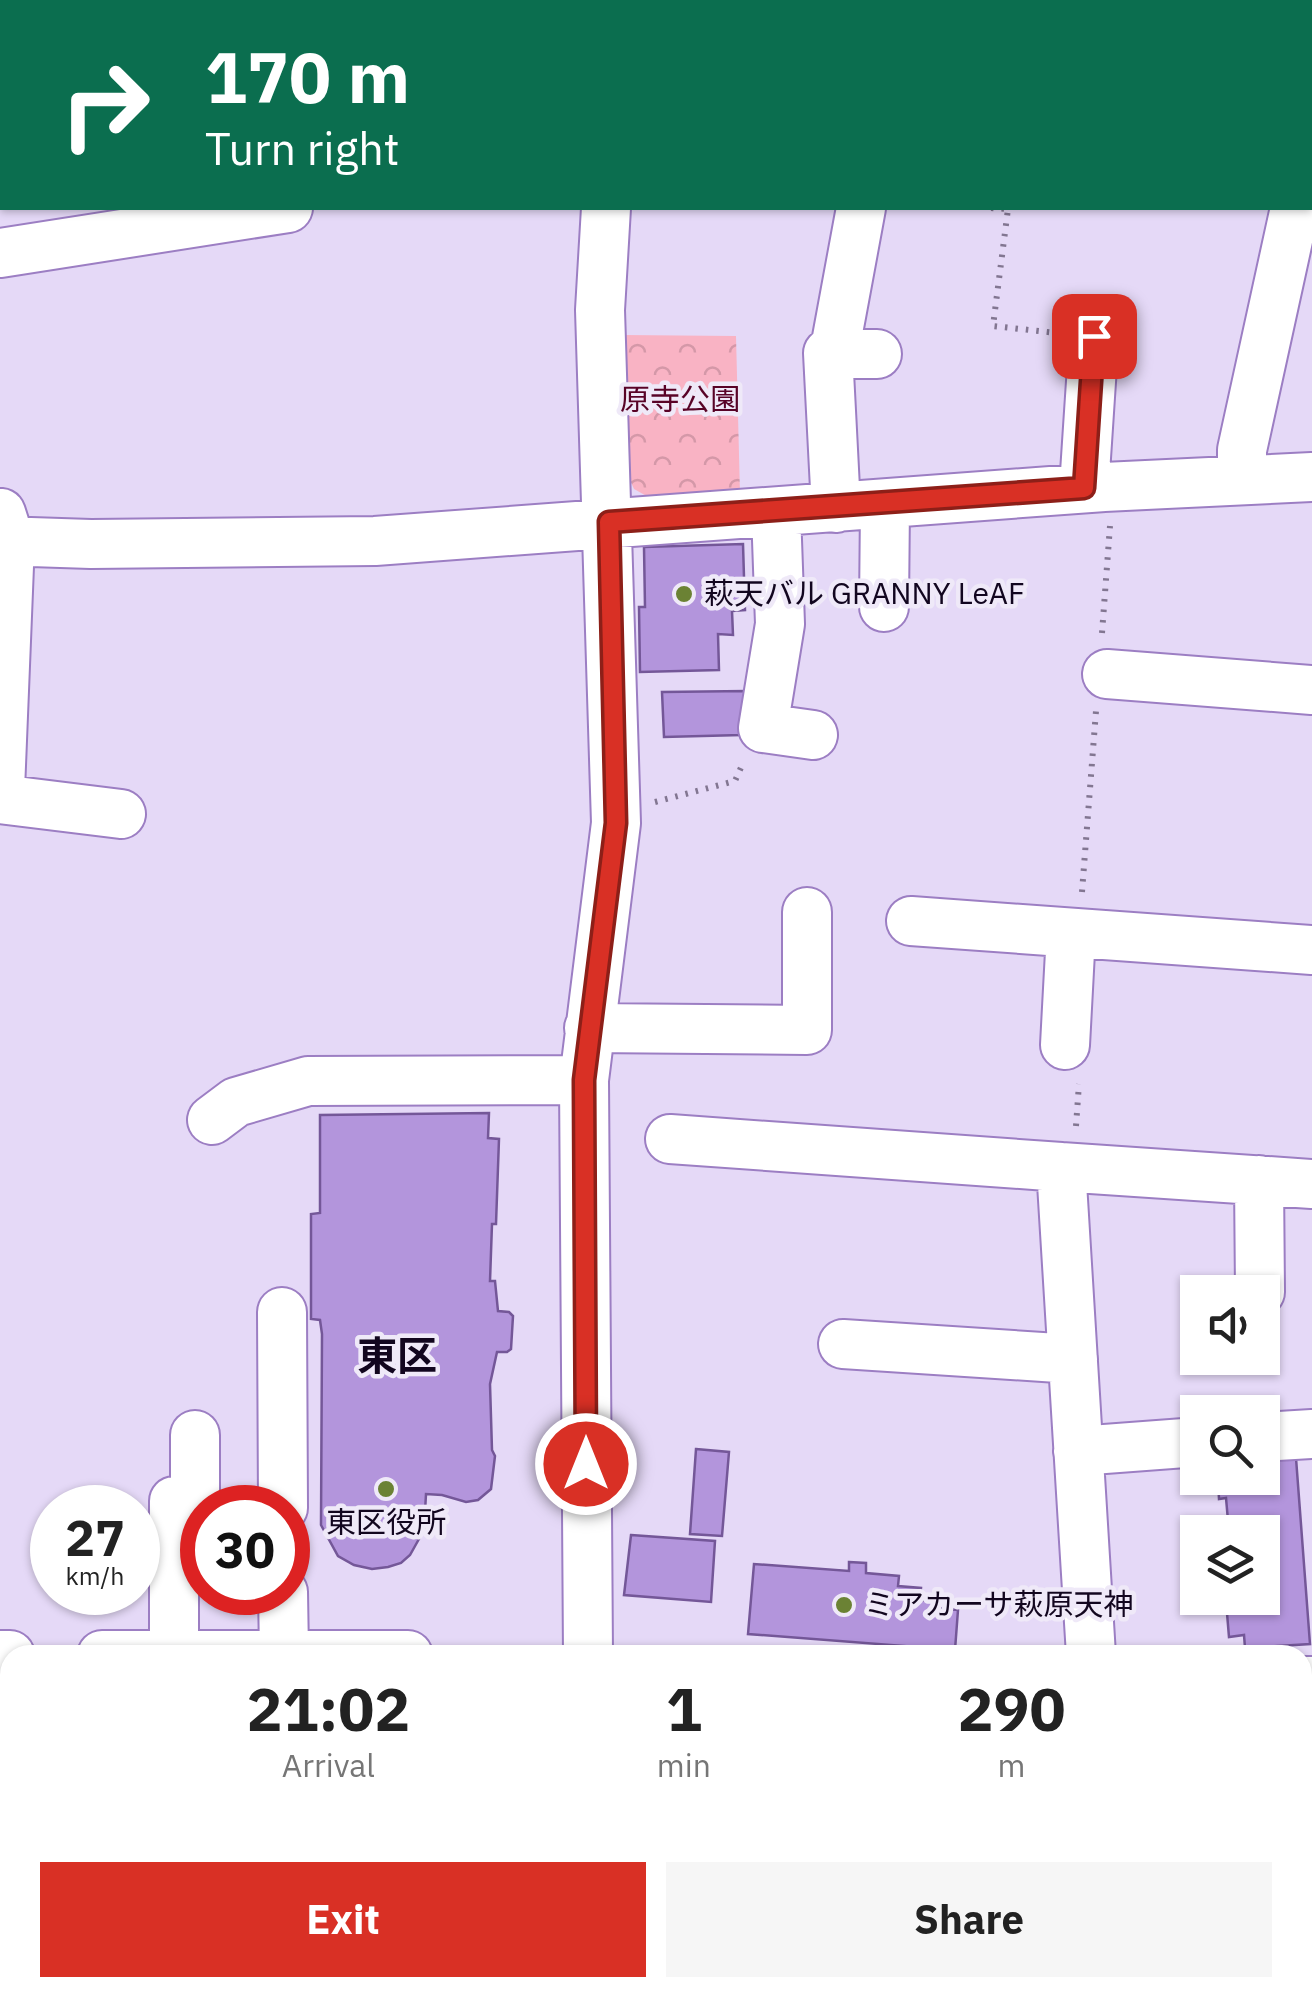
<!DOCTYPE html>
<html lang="en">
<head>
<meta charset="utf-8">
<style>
  :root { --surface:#fff; --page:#f6f6f6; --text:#222; --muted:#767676; --accent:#d93025 }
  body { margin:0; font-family:"IBM Plex Sans","Noto Sans JP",sans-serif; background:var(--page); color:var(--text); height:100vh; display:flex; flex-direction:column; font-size:38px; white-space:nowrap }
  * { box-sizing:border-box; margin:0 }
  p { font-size:32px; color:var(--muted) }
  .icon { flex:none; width:55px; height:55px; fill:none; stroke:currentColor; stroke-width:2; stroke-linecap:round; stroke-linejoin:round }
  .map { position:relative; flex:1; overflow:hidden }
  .panel { position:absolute; left:0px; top:1645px; width:1312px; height:352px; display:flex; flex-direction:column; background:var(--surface); border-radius:30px 30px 0 0; box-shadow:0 2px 8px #0004 }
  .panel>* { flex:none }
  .guide { position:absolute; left:0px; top:0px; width:1312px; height:210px; box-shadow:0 2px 8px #0004; background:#0b6e4f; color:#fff; overflow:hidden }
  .controls { position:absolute; left:1180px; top:1275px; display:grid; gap:20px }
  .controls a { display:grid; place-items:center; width:100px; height:100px; border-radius:0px; background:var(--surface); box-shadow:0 2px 8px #0004; font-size:50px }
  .speed { position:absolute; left:30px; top:1485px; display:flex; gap:20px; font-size:50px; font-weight:700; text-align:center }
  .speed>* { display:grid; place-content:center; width:130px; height:130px; border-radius:50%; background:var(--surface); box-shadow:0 2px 8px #0004; line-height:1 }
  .speed small { font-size:25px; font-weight:400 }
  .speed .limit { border:15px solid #d22; background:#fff; color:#111 }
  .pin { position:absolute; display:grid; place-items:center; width:85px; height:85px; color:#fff; margin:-42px; border-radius:20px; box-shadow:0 5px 15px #0006 }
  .me { position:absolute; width:110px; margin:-55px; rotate:0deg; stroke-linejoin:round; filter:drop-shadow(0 0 8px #0008) }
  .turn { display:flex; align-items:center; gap:35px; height:210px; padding:0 40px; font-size:45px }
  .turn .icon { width:130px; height:130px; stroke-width:2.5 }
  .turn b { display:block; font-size:70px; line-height:85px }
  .eta { display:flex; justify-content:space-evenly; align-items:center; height:170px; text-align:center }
  .eta b { font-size:60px; font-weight:800; line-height:70px }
  .cta { display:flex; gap:20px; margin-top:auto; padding:20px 40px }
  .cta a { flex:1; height:115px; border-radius:0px; background:var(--accent); color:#fff; font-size:40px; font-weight:800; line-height:115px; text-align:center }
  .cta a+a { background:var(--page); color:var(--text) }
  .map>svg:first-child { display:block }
  .park { fill:url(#park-crowns) }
  .building { fill:#b395dc; stroke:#745798; stroke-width:2.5 }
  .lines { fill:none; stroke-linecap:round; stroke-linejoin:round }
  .minor-casing { stroke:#9c7ec3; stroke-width:52 }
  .path { stroke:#827691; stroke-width:6; stroke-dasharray:2.5 8; stroke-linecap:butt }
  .minor { stroke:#fff; stroke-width:48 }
  .rail-casing { stroke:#7e728e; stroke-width:11 }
  .rail { stroke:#efe9f8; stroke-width:8; stroke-dasharray:22; stroke-linecap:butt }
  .route-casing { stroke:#8d1f18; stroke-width:25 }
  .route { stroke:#d93025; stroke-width:18 }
  .poi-dot { fill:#6b8234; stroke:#efe9f8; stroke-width:4 }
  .labels { text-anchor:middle; stroke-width:9; stroke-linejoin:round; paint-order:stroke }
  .park-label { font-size:30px; fill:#580327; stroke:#efe9f8 }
  .poi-label { font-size:30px; fill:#12061f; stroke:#efe9f8; text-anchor:start }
  .district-label { font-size:40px; font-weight:bold; fill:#12061f; stroke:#efe9f8 }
</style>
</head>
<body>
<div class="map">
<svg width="1312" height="1997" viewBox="0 0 1312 1997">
  <defs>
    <pattern id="park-crowns" width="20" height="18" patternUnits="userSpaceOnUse" patternTransform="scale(2.5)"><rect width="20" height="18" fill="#f9b3c4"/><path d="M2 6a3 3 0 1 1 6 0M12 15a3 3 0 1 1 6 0" fill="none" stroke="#d498a8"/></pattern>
  </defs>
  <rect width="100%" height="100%" fill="#e5d9f7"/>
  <path class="park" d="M623,335L736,336L740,494L652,499L634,489L622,463Z"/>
  <path class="building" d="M743,544L745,610L732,611L733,635L718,634L719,670L640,672L639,607H645L644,547Z
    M746,691V720H740L741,735L664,737L662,692Z
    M489,1113L488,1138L499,1139L496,1224H492L490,1281H495L498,1311L509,1312L513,1316L511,1349L507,1352H497L490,1384L492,1450L495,1456L491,1489L478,1500L466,1502L442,1495L426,1494L424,1530L410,1555L401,1563L388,1567L372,1569L354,1565L338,1556L321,1525L322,1334L320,1320L311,1319V1214L320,1213V1115Z
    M696,1449L729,1452L722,1536L690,1534Z
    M1296,1458L1310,1644L1245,1648L1244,1635L1229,1637L1226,1601L1234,1600V1598H1262V1532H1229L1226,1498L1219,1499L1218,1478H1262V1461Z
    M631,1535L715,1541L711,1602L624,1595Z
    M849,1562L866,1563V1573L899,1576L898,1586L921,1588L920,1600L937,1602V1608L958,1610L955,1650L748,1634L754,1564L849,1571Z
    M1312,1729V1769L1302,1761Z
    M623,1988H765L766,1997H623Z"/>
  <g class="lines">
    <g class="minor-casing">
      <path id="minor" d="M263,0V2
        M1291,0L1292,2
        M481,2V0
        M921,2V0
        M1310,46L1312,51
        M0,131H2
        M1310,139L1312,131
        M0,253L288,208
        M834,354H877
        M1242,480V450L1295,208
        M1084,488L1094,336
        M836,508L828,353L834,354L861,208
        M776,512L780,624L763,728L813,735
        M0,541L91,544L375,541L1104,487L1312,477
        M884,607L885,505
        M1107,674L1312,690
        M0,790L10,541L1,513
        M0,799L121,814
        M911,921L1312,950
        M589,1028L807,1030V912
        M1065,1045L1071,933
        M212,1120L236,1102L308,1081L584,1080
        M670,1139L1061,1167
        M1259,1180L1260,1292
        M282,1312L283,1508
        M843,1344L1073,1359
        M1262,1437L1312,1434
        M1078,1451L1198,1442
        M283,1592L284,1653
        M0,1655H10
        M102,1655H408
        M174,1655V1501L195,1500V1435
        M588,1655L584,1080L616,823L600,310L606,208
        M1091,1655L1061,1167L1312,1184
        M1302,1681H1312
        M593,1988L594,1997
        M301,1997V1988
        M337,1997L356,1988"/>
    </g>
    <path class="path" d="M991,208L1008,209L993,326L1057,333
      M1102,633L1110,526
      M655,802L735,781L743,763
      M1082,892L1096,711
      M1076,1126L1079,1084
      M1302,1890L1312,1881
      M1191,1997L1201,1988"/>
    <use href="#minor" class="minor"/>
    <g class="rail-casing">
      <path id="rail" d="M1302,1822L1312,1813
        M1302,1842L1312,1833
        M1123,1997L1133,1988
        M1146,1997L1155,1988"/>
    </g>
    <use href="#rail" class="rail"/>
  </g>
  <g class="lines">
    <g class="route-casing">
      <path id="route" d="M586,1464L584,1080L616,823L609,522L1084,488L1094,336"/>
    </g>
    <use href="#route" class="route"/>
  </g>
  <g class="poi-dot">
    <circle cx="684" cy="594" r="10"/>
    <circle cx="386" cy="1489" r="10"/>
    <circle cx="844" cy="1605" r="10"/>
  </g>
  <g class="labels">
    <g class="park-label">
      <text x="680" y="410">原寺公園</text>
    </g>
    <g class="poi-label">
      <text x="704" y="604">萩天バル GRANNY LeAF</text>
      <text x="386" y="1533" text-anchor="middle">東区役所</text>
      <text x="864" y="1615">ミアカーサ萩原天神</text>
    </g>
    <g class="district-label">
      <text x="397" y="1370">東区</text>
    </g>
  </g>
</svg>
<div class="controls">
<a><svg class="icon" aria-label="sound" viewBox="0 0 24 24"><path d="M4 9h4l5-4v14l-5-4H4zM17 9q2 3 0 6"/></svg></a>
<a><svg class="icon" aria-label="search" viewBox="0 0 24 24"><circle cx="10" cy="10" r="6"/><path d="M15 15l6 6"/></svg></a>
<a><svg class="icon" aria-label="layers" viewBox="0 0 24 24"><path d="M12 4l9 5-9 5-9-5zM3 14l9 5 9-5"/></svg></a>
</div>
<div class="speed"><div>27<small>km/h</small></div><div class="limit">30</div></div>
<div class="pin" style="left:1094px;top:336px;background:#d93025"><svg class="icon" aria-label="arrive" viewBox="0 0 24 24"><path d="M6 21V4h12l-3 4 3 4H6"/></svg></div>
<svg class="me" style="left:586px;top:1464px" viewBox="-20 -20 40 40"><circle r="17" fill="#d93025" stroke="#fff" stroke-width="3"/><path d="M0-11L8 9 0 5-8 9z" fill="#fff"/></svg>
<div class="guide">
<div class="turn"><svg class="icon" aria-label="right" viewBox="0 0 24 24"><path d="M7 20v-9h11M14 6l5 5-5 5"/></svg><div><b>170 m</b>Turn right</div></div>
</div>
<section class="panel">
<div class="eta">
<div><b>21:02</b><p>Arrival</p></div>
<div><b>1</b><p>min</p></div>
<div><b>290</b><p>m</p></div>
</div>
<div class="cta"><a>Exit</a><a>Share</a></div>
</section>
</div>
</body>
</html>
